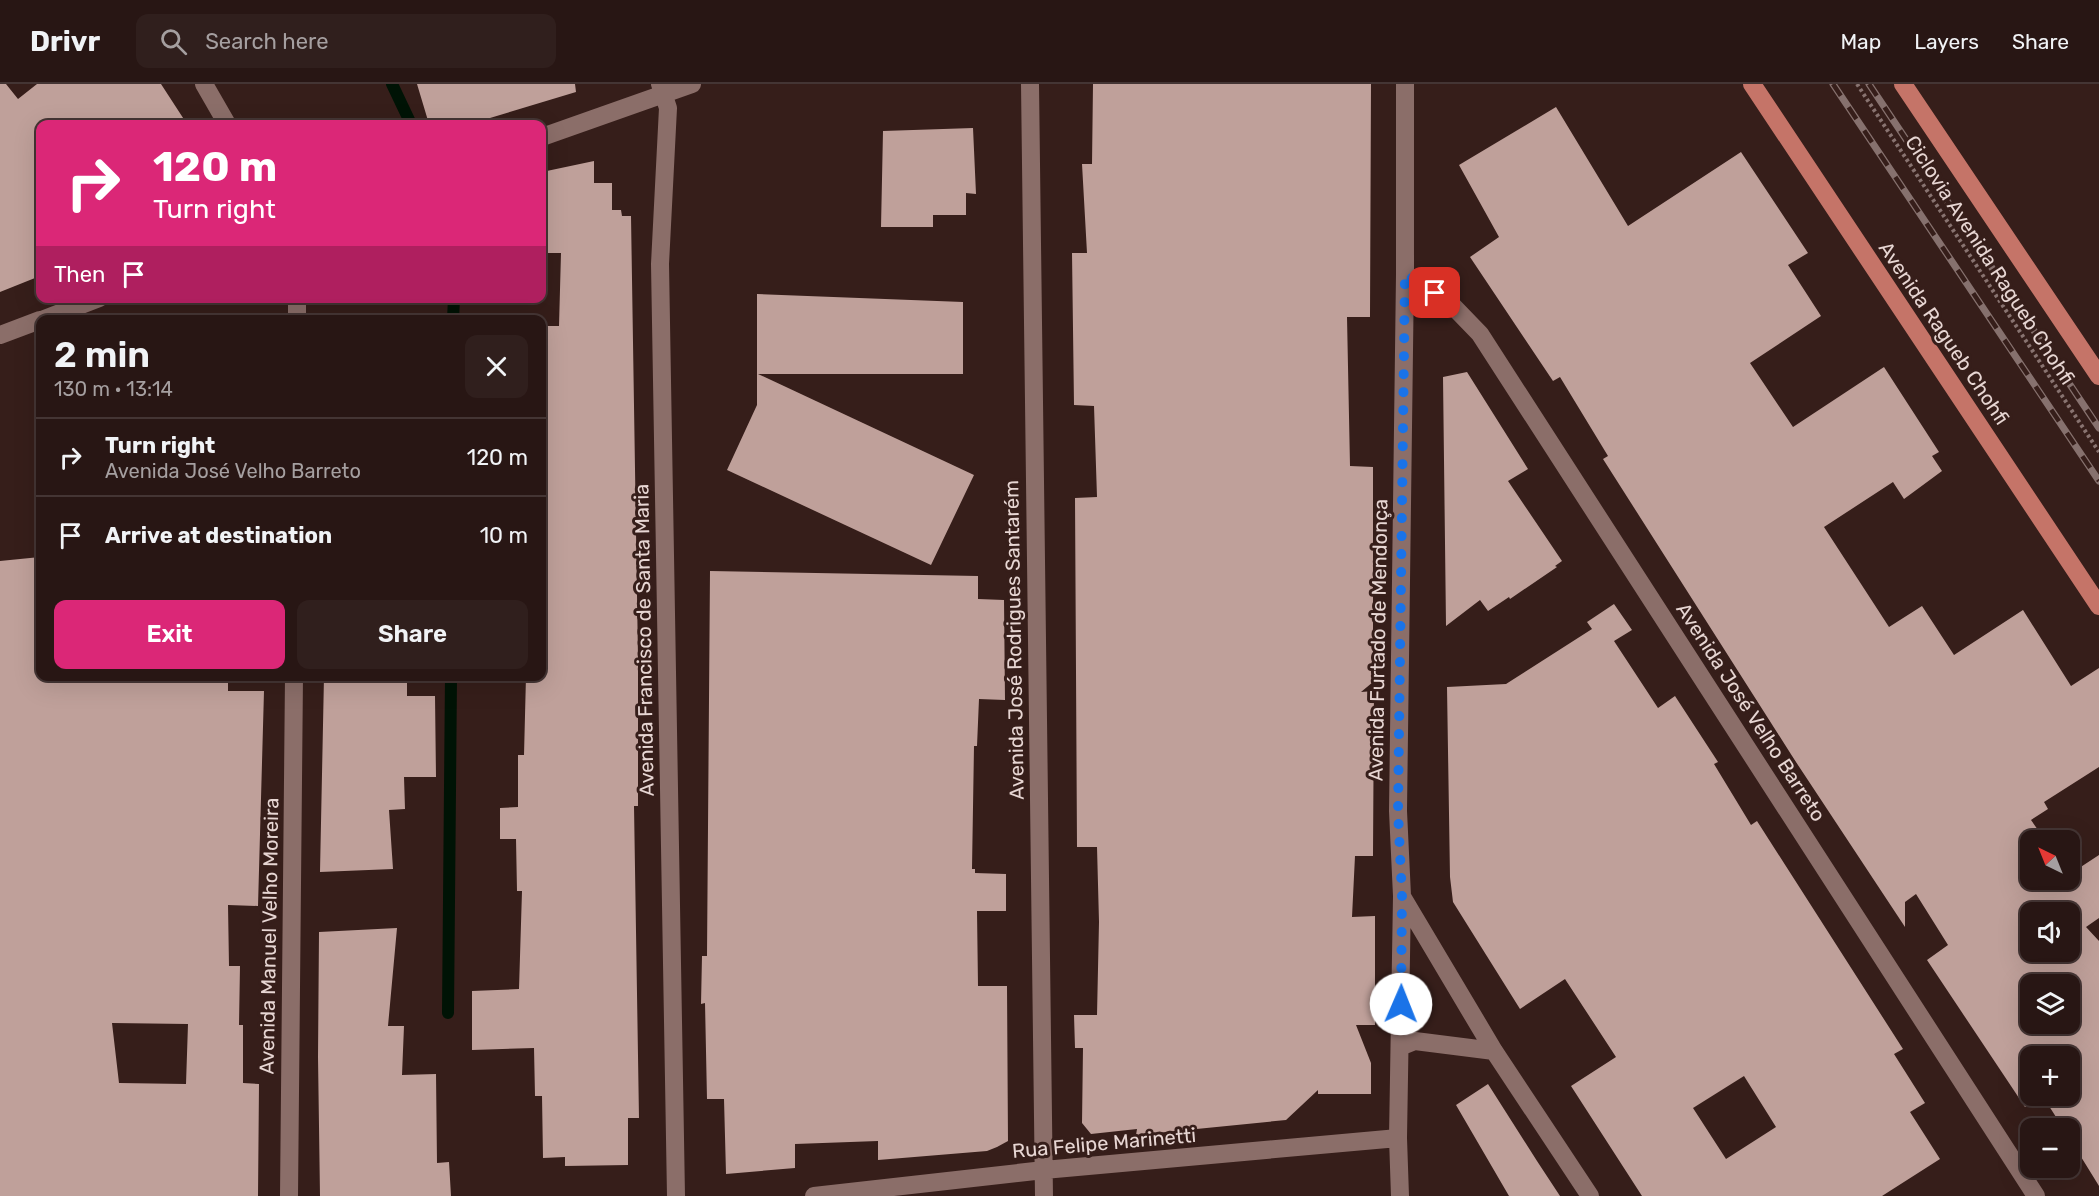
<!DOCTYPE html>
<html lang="en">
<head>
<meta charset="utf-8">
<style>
  :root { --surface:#281614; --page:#301f1d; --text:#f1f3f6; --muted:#a59fa0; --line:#443534; --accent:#db2777 }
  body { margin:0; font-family:Rubik,sans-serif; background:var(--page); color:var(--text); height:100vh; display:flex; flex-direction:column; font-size:22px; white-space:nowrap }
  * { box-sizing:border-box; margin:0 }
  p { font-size:20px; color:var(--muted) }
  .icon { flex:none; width:33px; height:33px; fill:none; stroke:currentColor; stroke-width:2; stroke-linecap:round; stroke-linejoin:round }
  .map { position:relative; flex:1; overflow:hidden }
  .panel { position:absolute; left:36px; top:231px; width:510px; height:366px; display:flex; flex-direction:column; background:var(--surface); border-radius:12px; box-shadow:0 6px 24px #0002,0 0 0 2px var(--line) }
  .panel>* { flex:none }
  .hud { position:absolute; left:36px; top:36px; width:510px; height:183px; border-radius:12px; box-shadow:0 6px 24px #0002,0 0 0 2px var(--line); background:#db2777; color:#fff; overflow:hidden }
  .needle { width:39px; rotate:317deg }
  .controls { position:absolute; left:2020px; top:746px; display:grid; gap:12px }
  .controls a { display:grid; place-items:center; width:60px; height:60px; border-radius:12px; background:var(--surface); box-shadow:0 6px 24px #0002,0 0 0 2px var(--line); font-size:30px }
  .pin { position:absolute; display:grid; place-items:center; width:51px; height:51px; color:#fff; margin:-26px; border-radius:12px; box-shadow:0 3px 9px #0006 }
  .me { position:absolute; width:66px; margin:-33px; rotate:1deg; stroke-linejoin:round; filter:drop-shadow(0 0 4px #0008) }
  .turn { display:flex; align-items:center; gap:21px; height:126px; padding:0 18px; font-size:27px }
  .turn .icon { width:78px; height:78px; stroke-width:2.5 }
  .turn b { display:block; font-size:42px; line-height:51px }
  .then { display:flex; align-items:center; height:57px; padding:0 18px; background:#0003; gap:12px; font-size:22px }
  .round { display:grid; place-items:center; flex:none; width:63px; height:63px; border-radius:12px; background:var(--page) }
  .summary { display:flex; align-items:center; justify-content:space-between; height:102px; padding:0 18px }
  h1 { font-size:36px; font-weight:600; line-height:45px }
  .button { display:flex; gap:12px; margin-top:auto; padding:12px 18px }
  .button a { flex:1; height:69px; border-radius:12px; background:var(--accent); color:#fff; font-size:24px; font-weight:600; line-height:69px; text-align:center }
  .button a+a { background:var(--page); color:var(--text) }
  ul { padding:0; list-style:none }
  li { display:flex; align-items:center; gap:18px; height:78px; padding:0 18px; border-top:2px solid var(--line) }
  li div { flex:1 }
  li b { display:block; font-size:22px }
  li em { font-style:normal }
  header { display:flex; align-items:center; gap:36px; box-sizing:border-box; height:84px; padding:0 30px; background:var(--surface); border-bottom:2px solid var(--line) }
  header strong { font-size:28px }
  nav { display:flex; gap:33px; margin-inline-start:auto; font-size:21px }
  .search { width:420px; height:54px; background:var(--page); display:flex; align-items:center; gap:15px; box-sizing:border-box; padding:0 21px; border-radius:12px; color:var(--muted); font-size:22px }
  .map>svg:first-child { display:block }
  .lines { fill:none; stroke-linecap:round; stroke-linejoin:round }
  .stream { stroke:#001305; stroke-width:12 }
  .building { fill:#bfa09a; fill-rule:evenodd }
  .path { stroke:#887370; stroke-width:4; stroke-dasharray:3 3; stroke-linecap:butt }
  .street { stroke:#8b6e69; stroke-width:18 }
  .highway { stroke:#c57468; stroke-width:18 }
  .rail-casing { stroke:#86716e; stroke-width:7 }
  .rail { stroke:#361e1a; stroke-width:4.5; stroke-dasharray:14; stroke-linecap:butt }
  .route { stroke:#1a73e8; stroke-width:10; stroke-dasharray:0 18 }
  .labels { text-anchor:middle; stroke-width:6; stroke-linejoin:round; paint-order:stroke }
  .street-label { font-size:20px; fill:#e7d6d3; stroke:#361e1a }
</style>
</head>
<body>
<header>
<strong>Drivr</strong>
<div class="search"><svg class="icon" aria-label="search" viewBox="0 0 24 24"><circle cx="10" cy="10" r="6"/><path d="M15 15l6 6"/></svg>Search here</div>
<nav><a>Map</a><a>Layers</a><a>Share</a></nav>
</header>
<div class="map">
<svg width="2099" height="1112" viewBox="0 0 2099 1112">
  <rect width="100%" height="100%" fill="#361e1a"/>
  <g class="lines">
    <path class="stream" d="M392,0L411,40
      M453,236L454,214
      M448,929L451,592"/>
  </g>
  <path class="building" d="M0,0H6L18,15L37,0H161L187,40H40V192L0,208Z
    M417,0H575L576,8L470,40H429Z
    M1093,0H1371L1370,233H1347L1350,382L1373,383V598L1361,608L1374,607L1373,772H1355L1352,833L1375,832V941H1356L1371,979V1010H1318V1006L1286,1036L1136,1051L1137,1045L1091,1050L1082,1039L1083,964H1075L1074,931H1097L1099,838L1097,763H1077L1075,414L1097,413L1094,322L1074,321L1072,169H1087L1082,80H1092Z
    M1556,23L1628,142L1741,68L1808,169L1788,181L1821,232L1750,279L1793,343L1884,283L1939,368L1932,372L1942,387L1904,415L1893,398L1824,443L1889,543L1922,522L1954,571L2023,526L2071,602L2099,584V683L2044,718L2048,725L2031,736L2045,756H2031V795H2070V790L2099,771V834L2086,843L2099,857V1102L2070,1055V1044H2063L2042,1011L2025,1023L1927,876L1948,861L1916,810L1905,818V843L1794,675L1603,375L1608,372L1560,293L1553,297L1470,173L1499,153L1459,81ZM2031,828H2070V867H2031ZM2031,900H2070V939H2031ZM2031,972H2070V1011H2031Z
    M973,44L976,110L966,109V131H933V143H881L883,47Z
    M594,77V99H612V126H621L622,132H631L638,574V722H634L639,1034H628V1081L565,1082V1073L543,1074L542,1012H535L534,964L472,966V907L519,905L522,807H517L516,755H500V724L518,723V671H524L526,592H542V242H559L561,169H542V88Z
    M757,210L963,218V290H758L974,391L931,481L727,386L757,321Z
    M1467,288L1528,385L1508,397L1562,477L1555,482L1557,483L1510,515L1509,513L1488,527L1480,516L1446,542L1443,293Z
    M40,473V592H228V607H264L258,822L228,821L229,882H240L239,941H243V999L259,1000L258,1112H0V477ZM112,939L188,940L186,1000L119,999Z
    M710,487L978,492V515L1004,516L1005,616L979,615L977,662H974L972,785H975V789L1006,790V827H977L978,902H1007L1008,1057L997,1063L987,1067L878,1076V1057L795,1060V1084L726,1090L724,1015H707L705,919L701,920L702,872H707Z
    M1614,520L1632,546L1614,557L1658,624L1675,612L1718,678L1714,680L1751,741L1757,737L1903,965L1894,970L1925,1019L1910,1028L1940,1075L1882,1112H1642L1571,1002L1616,973L1565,895L1520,925L1453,818L1450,793L1447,603L1506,600L1592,545L1587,538ZM1744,992L1776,1043L1726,1075L1693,1024Z
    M324,592H407V612H435L436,693H404L405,725L389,726L393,785L320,788Z
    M397,844L388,942H404L402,991L436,990L437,1079L449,1078L451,1112H320L318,973L319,848Z
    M1488,1000L1537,1077L1560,1112H1509L1456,1021Z"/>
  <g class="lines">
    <path class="path" d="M1857,0L2099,368"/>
    <path class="street" d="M204,0L227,40
      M660,0L668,24L660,180L676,1112
      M1030,0L1044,1112
      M542,53L692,0
      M1405,190L1450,219L1480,250L2036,1112
      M42,236L99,214
      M297,236V214
      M0,251L40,236
      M1403,814L1494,967L1590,1112
      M1400,963L1415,957L1494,967
      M289,1112L294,592
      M814,1112L1044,1086L1398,1054
      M1400,1112L1398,1054L1402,812L1398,727L1405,190V0"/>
    <path class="highway" d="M1752,0L2099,522
      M1903,0L2099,292"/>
    <g class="rail-casing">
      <path id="rail" d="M1833,0L2099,397
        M1869,0L2099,344"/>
    </g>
    <use href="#rail" class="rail"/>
  </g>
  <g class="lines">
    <path class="route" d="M1401,920L1402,812L1398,727L1405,190L1435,209"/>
  </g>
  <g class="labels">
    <g class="street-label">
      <text transform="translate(1990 176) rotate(57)" y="7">Ciclovia Avenida Ragueb Chohfi</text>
      <text transform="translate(1944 249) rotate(56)" y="7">Avenida Ragueb Chohfi</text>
      <text transform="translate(644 556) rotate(-91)" y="7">Avenida Francisco de Santa Maria</text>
      <text transform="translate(1014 556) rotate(-91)" y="7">Avenida José Rodrigues Santarém</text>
      <text transform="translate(1378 556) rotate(-89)" y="7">Avenida Furtado de Mendonça</text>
      <text transform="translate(1751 628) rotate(57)" y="7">Avenida José Velho Barreto</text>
      <text transform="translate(269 852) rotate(-89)" y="7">Avenida Manuel Velho Moreira</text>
      <text transform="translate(1104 1059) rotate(-5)" y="7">Rua Felipe Marinetti</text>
    </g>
  </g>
</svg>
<div class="controls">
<a><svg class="needle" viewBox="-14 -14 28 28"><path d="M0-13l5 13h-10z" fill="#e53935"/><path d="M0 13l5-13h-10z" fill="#a59fa0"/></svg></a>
<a><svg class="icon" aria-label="sound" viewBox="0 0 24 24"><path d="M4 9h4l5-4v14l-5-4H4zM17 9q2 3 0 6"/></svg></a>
<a><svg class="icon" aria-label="layers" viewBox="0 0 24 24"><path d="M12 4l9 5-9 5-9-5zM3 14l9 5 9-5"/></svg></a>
<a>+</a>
<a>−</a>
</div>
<div class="pin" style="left:1435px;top:209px;background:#d93025"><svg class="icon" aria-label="arrive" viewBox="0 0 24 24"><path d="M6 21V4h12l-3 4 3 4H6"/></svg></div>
<svg class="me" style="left:1401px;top:920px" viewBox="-20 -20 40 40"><circle r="19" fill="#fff"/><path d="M0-13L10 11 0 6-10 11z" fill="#1a73e8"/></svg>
<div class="hud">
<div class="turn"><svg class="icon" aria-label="right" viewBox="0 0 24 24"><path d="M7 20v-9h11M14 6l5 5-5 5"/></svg><div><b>120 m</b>Turn right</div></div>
<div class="then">Then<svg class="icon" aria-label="arrive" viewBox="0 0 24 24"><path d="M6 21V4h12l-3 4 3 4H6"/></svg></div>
</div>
<section class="panel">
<div class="summary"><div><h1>2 min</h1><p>130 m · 13:14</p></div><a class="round"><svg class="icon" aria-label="close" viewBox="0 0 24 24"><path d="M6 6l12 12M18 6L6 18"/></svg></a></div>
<ul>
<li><svg class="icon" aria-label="right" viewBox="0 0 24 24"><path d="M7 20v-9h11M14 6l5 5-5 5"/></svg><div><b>Turn right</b><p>Avenida José Velho Barreto</p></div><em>120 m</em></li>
<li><svg class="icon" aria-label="arrive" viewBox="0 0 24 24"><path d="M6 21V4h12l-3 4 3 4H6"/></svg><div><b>Arrive at destination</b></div><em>10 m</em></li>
</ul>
<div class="button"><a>Exit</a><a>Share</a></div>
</section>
</div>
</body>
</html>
